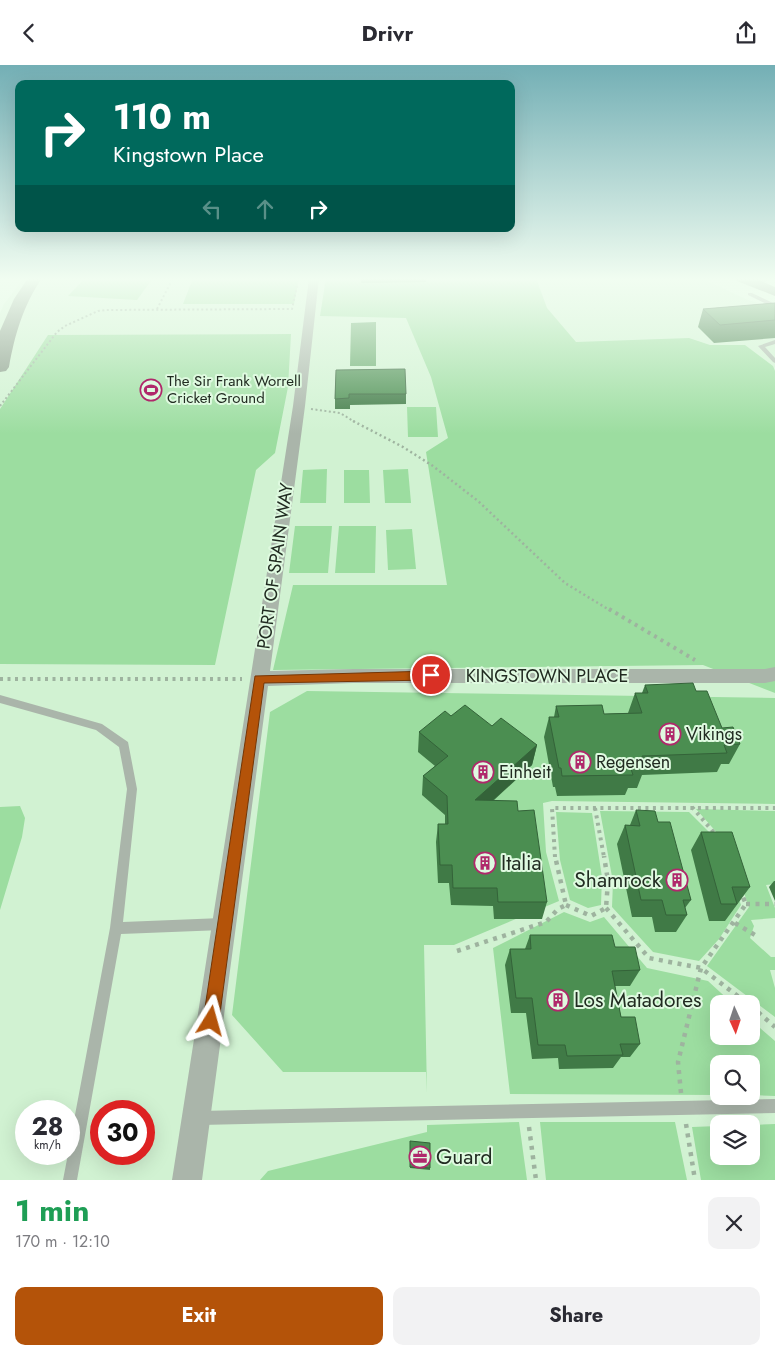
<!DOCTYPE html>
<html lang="en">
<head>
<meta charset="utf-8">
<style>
  :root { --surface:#fff; --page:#f2f2f3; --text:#2b2b33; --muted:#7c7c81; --accent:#b45309 }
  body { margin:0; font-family:Jost,sans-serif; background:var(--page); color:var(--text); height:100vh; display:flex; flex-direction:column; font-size:19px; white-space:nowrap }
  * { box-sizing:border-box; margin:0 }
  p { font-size:16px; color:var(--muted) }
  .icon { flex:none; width:28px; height:28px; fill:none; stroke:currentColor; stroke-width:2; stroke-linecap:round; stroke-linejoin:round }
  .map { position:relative; height:1115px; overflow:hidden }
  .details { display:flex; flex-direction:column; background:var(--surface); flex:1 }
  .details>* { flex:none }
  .top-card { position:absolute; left:15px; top:15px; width:500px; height:152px; border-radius:10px; box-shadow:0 5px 20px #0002; background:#00695c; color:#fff; overflow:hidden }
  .needle { width:32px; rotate:177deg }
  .controls { position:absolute; left:710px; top:930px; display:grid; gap:10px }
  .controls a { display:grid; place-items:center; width:50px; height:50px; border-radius:10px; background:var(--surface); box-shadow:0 5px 20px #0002; font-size:25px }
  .speed { position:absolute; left:15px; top:1035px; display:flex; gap:10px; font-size:25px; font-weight:700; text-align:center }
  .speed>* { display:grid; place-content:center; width:65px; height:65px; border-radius:50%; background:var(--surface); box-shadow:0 5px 20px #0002; line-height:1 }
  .speed small { font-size:12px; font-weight:400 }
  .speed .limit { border:8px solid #d22; background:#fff; color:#111 }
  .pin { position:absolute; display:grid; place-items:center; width:42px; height:42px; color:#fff; margin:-21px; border:2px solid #fff; border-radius:50%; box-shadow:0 1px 5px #0007 }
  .me { position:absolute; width:55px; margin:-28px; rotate:8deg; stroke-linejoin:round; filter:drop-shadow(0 0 4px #0008) }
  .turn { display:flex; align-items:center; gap:18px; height:105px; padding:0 15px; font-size:22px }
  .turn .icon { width:65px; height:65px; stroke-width:2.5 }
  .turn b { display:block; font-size:35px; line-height:42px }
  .lanes { display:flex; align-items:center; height:48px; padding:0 15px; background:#0003; justify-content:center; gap:25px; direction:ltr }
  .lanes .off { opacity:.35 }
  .round { display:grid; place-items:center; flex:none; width:52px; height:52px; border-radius:10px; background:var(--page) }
  .headline { display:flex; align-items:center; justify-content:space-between; height:85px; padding:0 15px }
  h1 { font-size:30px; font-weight:700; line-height:38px; color:#1e9e55 }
  .cta { display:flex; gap:10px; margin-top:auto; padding:10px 15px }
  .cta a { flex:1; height:58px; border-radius:10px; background:var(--accent); color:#fff; font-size:20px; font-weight:700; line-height:58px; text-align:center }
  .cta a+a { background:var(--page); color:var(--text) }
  header { display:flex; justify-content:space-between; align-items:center; height:65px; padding:0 15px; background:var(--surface); font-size:22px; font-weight:700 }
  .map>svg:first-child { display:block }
  .built { fill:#d1f2d2; fill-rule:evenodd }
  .green { fill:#9cdda0 }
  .water { fill:#63a768 }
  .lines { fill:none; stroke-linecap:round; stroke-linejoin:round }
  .path-far3 { stroke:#9eb39f; stroke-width:2; stroke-dasharray:2 2.5; stroke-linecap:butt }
  .path-far2 { stroke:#9eb39f; stroke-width:2.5; stroke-dasharray:2 3; stroke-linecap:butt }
  .path-far1 { stroke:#9eb39f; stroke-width:4; stroke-dasharray:3 4.5; stroke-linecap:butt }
  .path { stroke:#9eb39f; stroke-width:4.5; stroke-dasharray:4 5.5; stroke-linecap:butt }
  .lane { fill:#aab5aa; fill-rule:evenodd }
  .street { fill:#aab5aa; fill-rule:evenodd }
  .secondary { fill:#879887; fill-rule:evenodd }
  .wall { fill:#407a46 }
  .shaded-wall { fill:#346339 }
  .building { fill:#4b8e51; stroke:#346339 }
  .route { fill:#b45309; stroke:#753606 }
  .labels { text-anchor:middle; stroke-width:4; stroke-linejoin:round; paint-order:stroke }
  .far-poi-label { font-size:15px; fill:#212b21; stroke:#dffae0; text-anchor:start }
  .street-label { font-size:18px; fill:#212b21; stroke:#dffae0 }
  .poi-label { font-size:18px; fill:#212b21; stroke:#dffae0; text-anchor:start }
  .near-poi-label { font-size:21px; fill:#212b21; stroke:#dffae0; text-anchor:start }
</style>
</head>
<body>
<header><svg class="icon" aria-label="back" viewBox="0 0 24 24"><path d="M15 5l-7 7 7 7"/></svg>Drivr<svg class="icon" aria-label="share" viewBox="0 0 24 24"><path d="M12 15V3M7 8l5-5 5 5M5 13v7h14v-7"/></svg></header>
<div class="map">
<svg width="775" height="1115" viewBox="0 0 775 1115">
  <rect width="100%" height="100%" fill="#dffae0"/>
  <path class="built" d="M24,213H701L748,235L775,243V1115H0V248L4,239ZM719,939H751V971H719ZM719,999H751V1031H719ZM26,1046H69V1089H26ZM101,1046H144V1089H101ZM719,1059H751V1091H719Z"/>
  <path class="green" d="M85,213H153L137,235L68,231Z
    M193,213H299L294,239H183Z
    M326,213H536L547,243L576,277L689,273L710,280H745L773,301L775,306V628L703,600L273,605L293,520H447L426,387L448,373L431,312L406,253L320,251Z
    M291,269L288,322L275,388L256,405L215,600L0,599V344L48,270Z
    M407,342H436L438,372H408Z
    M327,404L326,438H300L303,405Z
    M408,404L411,438H385L383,405Z
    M344,405H369L370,438H344Z
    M295,461H332L328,508H289Z
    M339,461H376L375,508H335Z
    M412,464L416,504L388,505L386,465Z
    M307,626L775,633V739L552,736L543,738L546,787L559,836L454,880H424L427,1028L426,1007H283L232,950L270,647Z
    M20,741L25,753L22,772L0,845V742Z
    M696,744L775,746V819L766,820L775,843V853L751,855L754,861L750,873L771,892H775V905H770L775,923V952L707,901L749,842L726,778Z
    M600,746L689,747L720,778L741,840L719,874L699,896L653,887L612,842L613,817Z
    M556,747L592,748L602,812L601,840L588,843L570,835L560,795Z
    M564,847L590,857L604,852L647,903L708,916L733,939H719V971H751V955L775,976V1031L751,1030V999H719V1030L510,1029L493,883Z
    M519,1057L527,1115H260L268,1106L427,1067V1060Z
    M540,1057H675L687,1115H546Z
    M775,1059V1115H701L692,1062L719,1061V1091H751V1060Z"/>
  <path class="water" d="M376,257V301H350L351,258Z"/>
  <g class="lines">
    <path class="path-far3" d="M157,244L173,213
      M0,341L57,267L65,261L98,246L106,245L292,244L297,221
      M311,344L340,348L355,357"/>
    <path class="path-far2" d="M353,356L403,382L433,401L478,436L565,518L611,546"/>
    <path class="path-far1" d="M609,544L695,595
      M0,614H242
      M692,742L716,770
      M595,743L604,792
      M555,792L552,743H775"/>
    <path class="path" d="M746,839H775
      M566,840L591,851L606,843L608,816L604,791
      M606,843L649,893L701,903L748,939
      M735,858L755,870
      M457,886L546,857L558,844L566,840L555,791
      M751,941L775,962
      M681,1028L678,997L701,903L746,839L742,830
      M686,1059L695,1115
      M529,1062L536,1115"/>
    <path class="lane" d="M748,228H752L775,239V243L748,230Z
      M775,275V279L765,282L775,293V298L773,297L758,281Z
      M0,630L102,659L128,677L137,724L123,857L222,853L226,855L228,859L226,863L222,865L121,869L77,1115H63L68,1089H69V1082L110,863L127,724L119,682L96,665L0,638Z
      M775,1034V1048L200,1060L195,1058L193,1053L195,1048L200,1046Z"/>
    <path class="street" d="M309,213H319L305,341L270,606L353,604H765L775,602V616L765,618H353L268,621L202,1115H172L293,341Z
      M758,213H772L759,220H751V216Z"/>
    <path class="secondary" d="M28,213H42C23,241 15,269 9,302L6,306L0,307V266L14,234Z
      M735,213H754L775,222V231L737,216Z"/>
  </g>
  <path class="wall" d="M361,213H427L426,217L361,218Z
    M775,238V273L714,278L698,262L703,244Z
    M336,305L406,329V339L350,340V344H335V334Z
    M645,620L696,626L722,663L740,679L729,699H721L717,707L642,710L637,723H628L625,730L557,731L555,722H553L544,672L549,652H554L556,641L604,649L628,648L635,628H642Z
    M451,651L492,661L537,680L532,700L493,736L518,746L547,837L542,854H494L493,841L451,840L449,818H438L436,777L438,759H445V750L422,730L423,711L435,701L418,687L419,667Z
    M636,745L658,757L691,835L685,843L687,850L676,867H655L652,852H632L617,779L625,760H630Z
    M701,767L750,822L725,856H709L691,785Z
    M774,816H775V836L769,822Z
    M530,870L615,882L640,905L630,921H615L621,952L640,979L630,992H621L613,1003L559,1004L558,993L532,994L526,948H511L505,900L510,884H525Z
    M410,1076L430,1103V1105L410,1103Z"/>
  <path class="shaded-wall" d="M537,680L532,700L472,754L475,735Z"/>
  <path class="building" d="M775,238V255L720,260L703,244Z
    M405,304L406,329H349V333L335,334L336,305Z
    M693,618L696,626H707L722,663L733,662L740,679L724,680L727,688L642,691L645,703L631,704L633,710L562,711L561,703H559L549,652H559L556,641L602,640L604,649L642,648L635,628H648L645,620Z
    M465,640L492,661L501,653L537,680L475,735L517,736L518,746L534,745L547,837H498L497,823H453L452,800H440L438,759H448L447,731L423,711L448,691L419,667L445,646L451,651Z
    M636,745L655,746L658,757H670L691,835H683L687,850H666L662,835H641L625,760L640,761Z
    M701,767H732L750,822H732L737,839H721Z
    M530,870H612L615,882H635L640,905L612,906L621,952H635L640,979H620L623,990L567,991L565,980H538L532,933H516L510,884H531Z
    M410,1076L430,1078V1103L410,1102Z"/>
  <linearGradient id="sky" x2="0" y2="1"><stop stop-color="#73afb5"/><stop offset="0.58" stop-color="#f1fdf1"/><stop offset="1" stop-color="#f1fdf1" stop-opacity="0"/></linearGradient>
  <rect width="775" height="369" fill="url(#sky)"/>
  <path class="route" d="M431,606L435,607L437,610L435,614L431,615L264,618L219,956L217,962L211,964L205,962L203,956L255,611Z"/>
  <defs>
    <g id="stadium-ring" transform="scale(1.125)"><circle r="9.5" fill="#dffae0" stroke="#b0286b" stroke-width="1.5"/><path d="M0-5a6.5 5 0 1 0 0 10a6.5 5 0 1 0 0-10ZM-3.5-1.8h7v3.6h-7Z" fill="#b0286b"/></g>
    <g id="building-ring" transform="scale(1.125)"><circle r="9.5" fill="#dffae0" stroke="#b0286b" stroke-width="1.5"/><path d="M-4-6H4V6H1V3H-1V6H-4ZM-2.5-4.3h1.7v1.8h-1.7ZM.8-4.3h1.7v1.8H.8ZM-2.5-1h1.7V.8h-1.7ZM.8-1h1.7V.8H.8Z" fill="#b0286b"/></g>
    <g id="office-ring" transform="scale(1.125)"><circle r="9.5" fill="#dffae0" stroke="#b0286b" stroke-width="1.5"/><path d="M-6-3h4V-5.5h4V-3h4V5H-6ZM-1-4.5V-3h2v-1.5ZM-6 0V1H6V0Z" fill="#b0286b"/></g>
  </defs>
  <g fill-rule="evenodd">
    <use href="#stadium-ring" x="151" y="325"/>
    <use href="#building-ring" x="670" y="669"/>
    <use href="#building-ring" x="580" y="697"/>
    <use href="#building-ring" x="483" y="707"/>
    <use href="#building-ring" x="485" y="798"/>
    <use href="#building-ring" x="677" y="815"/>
    <use href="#building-ring" x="558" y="935"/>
    <use href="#office-ring" x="420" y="1092"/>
  </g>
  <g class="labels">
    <g class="far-poi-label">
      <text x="167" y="321">The Sir Frank Worrell<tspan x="167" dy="17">Cricket Ground</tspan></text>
    </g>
    <g class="street-label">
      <text transform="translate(275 501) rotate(-82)" y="6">PORT OF SPAIN WAY</text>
      <text x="547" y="617">KINGSTOWN PLACE</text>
    </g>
    <g class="poi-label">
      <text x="686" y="675">Vikings</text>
      <text x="596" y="703">Regensen</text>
      <text x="499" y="713">Einheit</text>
    </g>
    <g class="near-poi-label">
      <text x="501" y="805">Italia</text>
      <text x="661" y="822" text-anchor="end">Shamrock</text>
      <text x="574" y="942">Los Matadores</text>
      <text x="436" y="1099">Guard</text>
    </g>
  </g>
</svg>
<div class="controls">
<a><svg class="needle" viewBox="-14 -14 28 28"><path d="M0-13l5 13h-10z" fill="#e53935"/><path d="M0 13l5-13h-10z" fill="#7c7c81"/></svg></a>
<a><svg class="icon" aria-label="search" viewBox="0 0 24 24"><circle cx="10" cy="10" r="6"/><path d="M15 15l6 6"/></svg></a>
<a><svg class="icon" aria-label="layers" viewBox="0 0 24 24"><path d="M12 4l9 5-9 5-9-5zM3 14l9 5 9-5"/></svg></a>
</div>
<div class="speed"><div>28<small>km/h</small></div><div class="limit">30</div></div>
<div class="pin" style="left:431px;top:610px;background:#d93025"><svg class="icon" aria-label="arrive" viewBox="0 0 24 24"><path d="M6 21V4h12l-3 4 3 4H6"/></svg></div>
<svg class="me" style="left:211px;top:956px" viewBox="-20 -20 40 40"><path d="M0-17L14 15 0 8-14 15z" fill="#b45309" stroke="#fff" stroke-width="4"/></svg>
<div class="top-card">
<div class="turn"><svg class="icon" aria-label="right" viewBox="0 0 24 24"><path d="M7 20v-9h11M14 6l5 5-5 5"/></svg><div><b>110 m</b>Kingstown Place</div></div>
<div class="lanes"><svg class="icon off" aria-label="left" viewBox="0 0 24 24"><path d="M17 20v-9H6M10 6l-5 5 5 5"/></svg><svg class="icon off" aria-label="ahead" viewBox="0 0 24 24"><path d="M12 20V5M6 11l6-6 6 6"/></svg><svg class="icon" aria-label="right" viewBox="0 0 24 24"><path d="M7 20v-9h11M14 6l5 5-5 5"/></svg></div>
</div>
</div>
<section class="details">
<div class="headline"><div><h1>1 min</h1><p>170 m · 12:10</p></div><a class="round"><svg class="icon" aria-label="close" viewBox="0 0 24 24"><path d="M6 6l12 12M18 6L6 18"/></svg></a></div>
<div class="cta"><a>Exit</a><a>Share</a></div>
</section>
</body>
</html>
